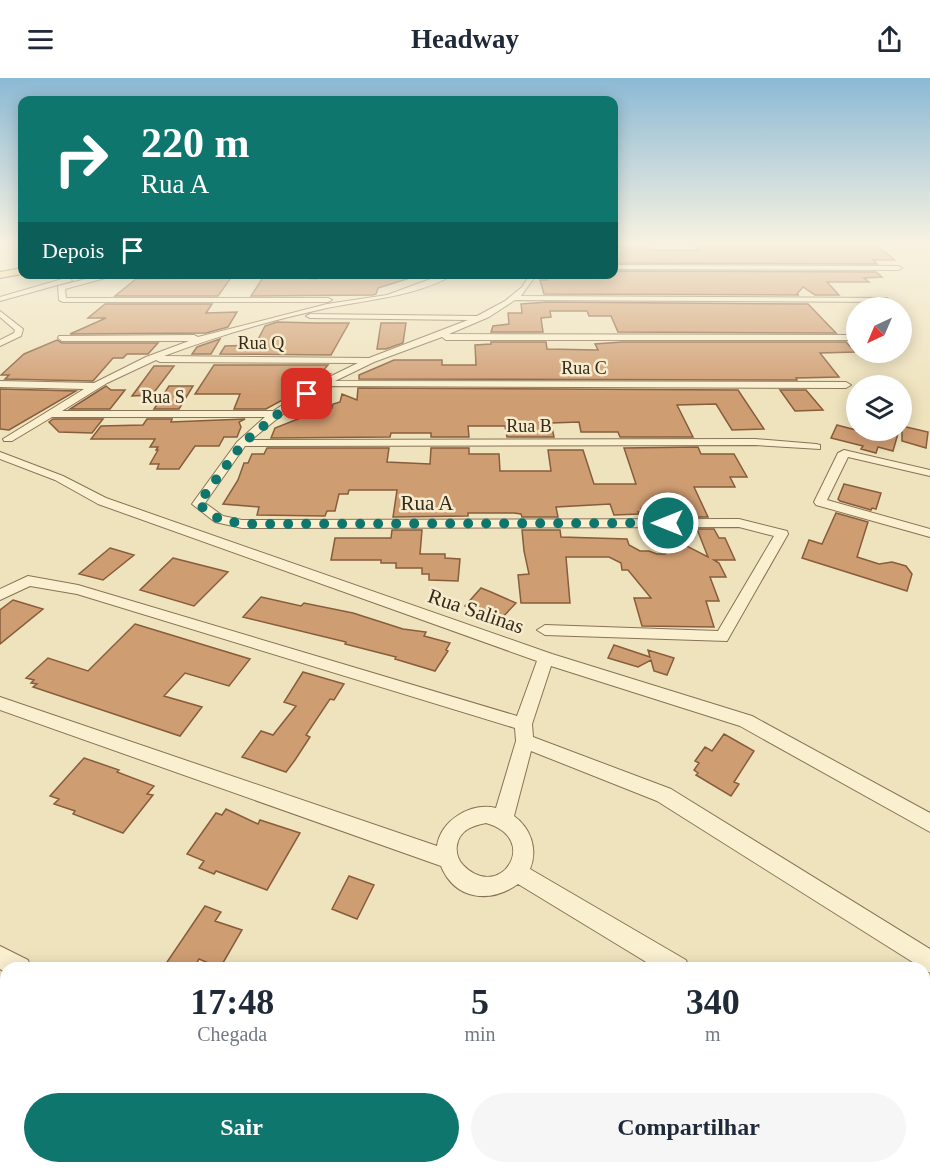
<!DOCTYPE html>
<html lang="pt">
<head>
<meta charset="utf-8">
<style>
  :root { --surface:#fff; --page:#f6f6f7; --text:#1f2937; --muted:#747a83; --accent:#0f766e }
  body { margin:0; font-family:Georgia,serif; background:var(--page); color:var(--text); height:100vh; display:flex; flex-direction:column; font-size:22px; white-space:nowrap }
  * { box-sizing:border-box; margin:0 }
  p { font-size:20px; color:var(--muted) }
  .icon { flex:none; width:33px; height:33px; fill:none; stroke:currentColor; stroke-width:2; stroke-linecap:round; stroke-linejoin:round }
  .map { position:relative; flex:1; overflow:hidden }
  .details { position:absolute; left:0px; top:884px; width:930px; height:212px; display:flex; flex-direction:column; background:var(--surface); border-radius:18px 18px 0 0; box-shadow:0 3px 15px #0003 }
  .details>* { flex:none }
  .guide { position:absolute; left:18px; top:18px; width:600px; height:183px; border-radius:12px; box-shadow:0 3px 15px #0003; background:#0f766e; color:#fff; overflow:hidden }
  .needle { width:39px; rotate:224deg }
  .buttons { position:absolute; left:846px; top:219px; display:grid; gap:12px }
  .buttons a { display:grid; place-items:center; width:66px; height:66px; border-radius:50%; background:var(--surface); box-shadow:0 3px 15px #0003; font-size:30px }
  .pin { position:absolute; display:grid; place-items:center; width:51px; height:51px; color:#fff; margin:-26px; border-radius:12px; box-shadow:0 3px 9px #0006 }
  .me { position:absolute; width:66px; margin:-33px; rotate:270deg; stroke-linejoin:round; filter:drop-shadow(0 0 4px #0008) }
  .turn { display:flex; align-items:center; gap:21px; height:126px; padding:0 24px; font-size:27px }
  .turn .icon { width:78px; height:78px; stroke-width:2.5 }
  .turn b { display:block; font-size:42px; line-height:51px }
  .then { display:flex; align-items:center; height:57px; padding:0 24px; background:#0003; gap:12px; font-size:22px }
  .eta { display:flex; justify-content:space-evenly; align-items:center; height:102px; text-align:center }
  .eta b { font-size:36px; font-weight:800; line-height:42px }
  .primary-button { display:flex; gap:12px; margin-top:auto; padding:12px 24px }
  .primary-button a { flex:1; height:69px; border-radius:36px; background:var(--accent); color:#fff; font-size:24px; font-weight:800; line-height:69px; text-align:center }
  .primary-button a+a { background:var(--page); color:var(--text) }
  header { display:flex; justify-content:space-between; align-items:center; height:78px; padding:0 24px; background:var(--surface); font-size:27px; font-weight:800 }
  .map>svg:first-child { display:block }
  .building { fill:#cf9d72; stroke:#875d3b; stroke-width:1.5 }
  .lines { fill:none; stroke-linecap:round; stroke-linejoin:round }
  .minor-casing { stroke:#877356; stroke-width:2 }
  .primary-casing { stroke:#55402b; stroke-width:2 }
  .minor { fill:#faf0d0; fill-rule:evenodd }
  .primary { fill:#f5db93; fill-rule:evenodd }
  .route { stroke:#0f766e; stroke-width:10; stroke-dasharray:0 18 }
  .labels { text-anchor:middle; stroke-width:5; stroke-linejoin:round; paint-order:stroke }
  .far-street-label { font-size:18px; fill:#362a1b; stroke:#f6eccd }
  .street-label { font-size:21px; fill:#362a1b; stroke:#f6eccd }
</style>
</head>
<body>
<header><svg class="icon" aria-label="menu" viewBox="0 0 24 24"><path d="M4 6h16M4 12h16M4 18h16"/></svg>Headway<svg class="icon" aria-label="share" viewBox="0 0 24 24"><path d="M12 15V3M7 8l5-5 5 5M5 13v7h14v-7"/></svg></header>
<div class="map">
<svg width="930" height="1094" viewBox="0 0 930 1094">
  <rect width="100%" height="100%" fill="#efe3bd"/>
  <path class="building" d="M694,166H874L895,182H873L877,186L614,185V167H646L650,172H699Z
    M614,193L876,194L882,199L864,200L869,204H827L839,217H815L803,209L797,216L799,217L544,216L540,202H547L546,199L559,200L558,196H614Z
    M213,196L233,197L218,218H115L136,201L211,200Z
    M318,196H409L410,200L378,210L376,216L373,217L251,218L264,198L317,201Z
    M547,224L808,226L836,255L618,254L611,238H589L587,233H550L551,239L541,240L543,254H491L493,248L509,246L508,235H522L521,226Z
    M105,226H212L206,235L237,234L228,249L206,255L70,256L106,240H88Z
    M277,244L317,245H349L331,277L220,276L225,268L255,267L265,248Z
    M381,245H406L403,265L386,271H377Z
    M220,261L211,276H192L197,269Z
    M57,262L62,265H158L148,276H127L123,280H113L93,303L5,301L9,297H1L24,276Z
    M491,264H546L547,271L598,272L595,266L622,264H846L855,274L820,275L839,299L796,300L797,302L359,301V297L394,282H442V287H476L475,267L491,266Z
    M214,287H328L321,295L330,296L266,331H234L240,316H195Z
    M154,288H174L152,317L132,318Z
    M106,308L111,312H125L110,331H70Z
    M169,308H193L179,331H154Z
    M358,310L738,312L764,351L732,352L716,326L677,327L693,359H620L618,354H581L579,344L551,345L554,359H507L505,348H468L469,359H431V355H391L390,359L271,360L275,350L323,331L332,330L333,326L340,324L342,316L357,322Z
    M0,311L76,313L9,352L0,351Z
    M780,312H806L823,332L795,333Z
    M53,341H103L92,355L59,354L49,344Z
    M147,341H172L171,344L245,341L239,344L241,349L237,359H224L219,368H195L179,391H157L159,386H150L158,372H156L158,369H150L155,361H91L101,348L143,347Z
    M837,347L856,352H899L893,373L878,369L876,375L861,371L863,368L831,360Z
    M902,348L928,354L926,370L902,363Z
    M698,369L701,376H734L747,399H730L735,409H694L708,439H691L688,431H641L642,434H638L639,436L614,437L610,426L556,429L558,439H522L521,436L514,435H468V438L393,439L397,412H349L348,416H339L335,433H327L325,438L257,437L259,429L223,426L238,402L244,385H248L252,376H264L267,370H389L387,384L430,386L431,370H469V376H499L500,393H551L548,372H583L594,406H636L624,370Z
    M844,406L881,415L876,431L872,430L871,432L840,423L838,421Z
    M836,435L868,444L857,479L879,486L892,484L906,488L912,496L907,513L802,480L809,462L822,466Z
    M697,451H714L719,460H725L735,482H714L719,485L726,499H710L719,523H706L714,549L642,548L634,520H651L628,492H622L621,485L609,479H566L570,525H521L518,497L529,496L524,473L522,452H560L561,459L627,461L629,467L640,473H649L657,476H665L681,465L708,479Z
    M392,452H422L420,476H445V480L460,481L458,503L429,502V496H422V490H396V485H381V482H331L335,460H391Z
    M110,470L134,477L103,502L79,496Z
    M173,480L228,494L194,528L140,512Z
    M481,510L491,514L516,525L499,543L465,528Z
    M261,519L301,528L304,525L353,535L403,551L426,554L424,558L450,565L446,572L448,573L435,593L395,581L396,579L345,566L346,564L243,539Z
    M13,522L43,531L0,566V532Z
    M135,546L250,581L229,608L185,595L164,618L202,629L180,658L33,609L37,606L31,605L34,602L26,600L48,580L88,593Z
    M614,567L650,579L648,572L674,580L667,597L654,593L651,582L638,589L608,580Z
    M303,594L344,606L334,622L330,621L306,657L310,659L295,682L286,694L242,679L261,653L273,657L296,628L284,624Z
    M724,656L754,673L734,704L739,706L731,718L696,697L698,695L694,692L699,685L695,683L705,669L712,673Z
    M84,680L119,692L117,694L154,708L147,716L153,717L123,755L73,736L75,733L54,726L59,721L50,718Z
    M226,731L258,746L260,742L300,755L267,812L216,793L214,796L199,790L204,783L187,776L216,735L222,737Z
    M349,798L374,807L357,841L332,831Z
    M205,828L221,834L215,843L242,852L220,890L199,881L194,890H163Z"/>
  <g class="lines">
    <g class="minor-casing">
      <path id="minor" d="M614,187L898,188L902,190L898,192L614,191Z
        M106,196H120L65,211L66,220H328L332,222L328,224H63L59,222L58,208Z
        M444,196H455C415,219 371,221 327,230C272,242 217,258 164,278L369,280L468,242L310,240L306,238L310,236L477,238L505,223L522,209L530,196H537L521,218L887,220L888,222L884,224L515,222L489,239L449,256L856,257V262H446L442,259L374,284L335,303L846,304L851,307L846,310L325,308L283,336L251,362L755,361L816,366L820,367V371L755,367L245,368L205,425L223,438L242,442L739,441L787,453L788,456L727,563L545,557L537,552L545,547L718,553L774,458L739,449L242,450L215,444L192,426L237,364L265,339H52L12,363H4L3,361L84,311L0,309V303L94,305L146,279L189,263H62L58,260L59,258L194,257L198,259L327,226L387,217ZM156,282L160,284L358,285L319,304L273,333H62L107,305Z
        M69,199L72,203L0,223V219Z
        M0,233L23,251L21,258L0,268V262L14,255L15,252L0,239Z
        M844,372L930,392V398L848,379L827,422L930,451V459L816,427L814,424L838,375Z
        M0,374L63,398L106,420L552,576L752,638L930,735V754L740,648L551,588L532,646L533,659L671,711L930,871V895L657,723L531,673L514,738C531,750 538,772 530,791L686,882L689,890H656L518,806C490,826 455,822 441,788L0,632V619L437,768C441,742 471,724 496,730L516,663L515,650L77,516L30,508L0,522V511L28,498L78,507L517,638L537,583L98,426L55,402L0,381ZM486,745C542,761 500,825 463,787C453,776 455,759 468,751C473,748 481,746 486,745Z
        M0,868L28,882L31,890H6V895L0,891Z
        M924,1021L930,1024V1051L924,1048Z"/>
    </g>
    <g class="primary-casing">
      <path id="primary" d="M22,190V196L0,200V194Z"/>
    </g>
    <use href="#minor" class="minor"/>
    <use href="#primary" class="primary"/>
  </g>
  <linearGradient id="sky" x2="0" y2="1"><stop stop-color="#8bb9d5"/><stop offset="0.52" stop-color="#f8f2e1"/><stop offset="1" stop-color="#f8f2e1" stop-opacity="0"/></linearGradient>
  <rect width="930" height="318" fill="url(#sky)"/>
  <g class="lines">
    <path class="route" d="M307,316L278,336L243,365L198,426L219,441L242,446L668,445"/>
  </g>
  <g class="labels">
    <g class="far-street-label">
      <text x="261" y="271">Rua Q</text>
      <text x="584" y="296">Rua C</text>
      <text x="163" y="325">Rua S</text>
      <text x="529" y="354">Rua B</text>
    </g>
    <g class="street-label">
      <text x="427" y="432">Rua A</text>
      <text transform="translate(476 533) rotate(19)" y="7">Rua Salinas</text>
    </g>
  </g>
</svg>
<div class="buttons">
<a><svg class="needle" viewBox="-14 -14 28 28"><path d="M0-13l5 13h-10z" fill="#e53935"/><path d="M0 13l5-13h-10z" fill="#747a83"/></svg></a>
<a><svg class="icon" aria-label="layers" viewBox="0 0 24 24"><path d="M12 4l9 5-9 5-9-5zM3 14l9 5 9-5"/></svg></a>
</div>
<div class="pin" style="left:307px;top:316px;background:#d93025"><svg class="icon" aria-label="arrive" viewBox="0 0 24 24"><path d="M6 21V4h12l-3 4 3 4H6"/></svg></div>
<svg class="me" style="left:668px;top:445px" viewBox="-20 -20 40 40"><circle r="17" fill="#0f766e" stroke="#fff" stroke-width="3"/><path d="M0-11L8 9 0 5-8 9z" fill="#fff"/></svg>
<div class="guide">
<div class="turn"><svg class="icon" aria-label="right" viewBox="0 0 24 24"><path d="M7 20v-9h11M14 6l5 5-5 5"/></svg><div><b>220 m</b>Rua A</div></div>
<div class="then">Depois<svg class="icon" aria-label="arrive" viewBox="0 0 24 24"><path d="M6 21V4h12l-3 4 3 4H6"/></svg></div>
</div>
<section class="details">
<div class="eta">
<div><b>17:48</b><p>Chegada</p></div>
<div><b>5</b><p>min</p></div>
<div><b>340</b><p>m</p></div>
</div>
<div class="primary-button"><a>Sair</a><a>Compartilhar</a></div>
</section>
</div>
</body>
</html>
